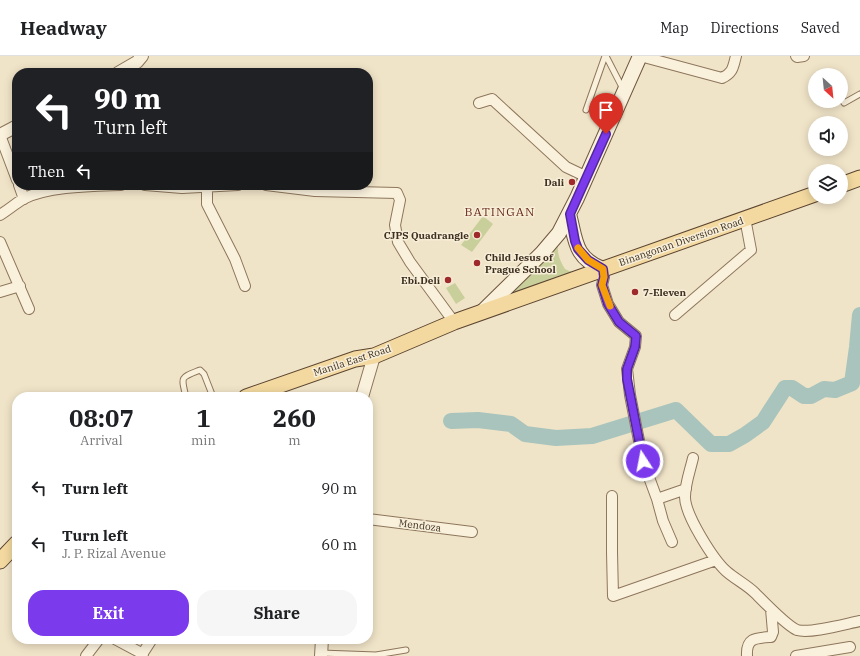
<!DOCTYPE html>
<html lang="en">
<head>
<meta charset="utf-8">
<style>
  :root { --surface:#fff; --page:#f6f6f6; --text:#202124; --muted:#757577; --line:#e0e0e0; --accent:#7c3aed }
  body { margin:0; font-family:"IBM Plex Serif",serif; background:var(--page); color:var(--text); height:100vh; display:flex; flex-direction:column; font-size:15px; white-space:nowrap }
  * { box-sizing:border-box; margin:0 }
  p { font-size:13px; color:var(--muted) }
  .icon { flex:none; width:22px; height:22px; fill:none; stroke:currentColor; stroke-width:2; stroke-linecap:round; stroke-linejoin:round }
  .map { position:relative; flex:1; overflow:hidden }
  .drawer { position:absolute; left:12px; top:336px; width:361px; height:252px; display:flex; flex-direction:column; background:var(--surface); border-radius:16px; box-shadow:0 2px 10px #0003 }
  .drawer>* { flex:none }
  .hud { position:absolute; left:12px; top:12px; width:361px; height:122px; border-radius:16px; box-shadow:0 2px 10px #0003; background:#202124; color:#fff; overflow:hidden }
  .needle { width:26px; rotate:153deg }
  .tools { position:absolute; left:808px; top:12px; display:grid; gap:8px }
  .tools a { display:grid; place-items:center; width:40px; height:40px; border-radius:50%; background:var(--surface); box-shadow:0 2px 10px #0003; font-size:20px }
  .pin { position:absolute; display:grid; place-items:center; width:34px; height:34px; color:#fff; margin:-41px -17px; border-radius:50% 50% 50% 0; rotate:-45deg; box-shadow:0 0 4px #0007 }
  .pin .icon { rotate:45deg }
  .me { position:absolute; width:44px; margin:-22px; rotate:349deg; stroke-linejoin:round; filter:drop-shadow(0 0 3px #0008) }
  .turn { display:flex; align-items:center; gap:14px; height:84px; padding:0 16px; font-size:18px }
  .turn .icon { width:52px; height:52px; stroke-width:2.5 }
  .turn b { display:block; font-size:28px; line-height:34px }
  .then { display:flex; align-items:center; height:38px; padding:0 16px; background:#0003; gap:8px; font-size:15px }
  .eta { display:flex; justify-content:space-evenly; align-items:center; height:68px; text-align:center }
  .eta b { font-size:24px; font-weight:700; line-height:28px }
  .button { display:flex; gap:8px; margin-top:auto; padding:8px 16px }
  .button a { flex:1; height:46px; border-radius:16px; background:var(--accent); color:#fff; font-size:16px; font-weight:700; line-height:46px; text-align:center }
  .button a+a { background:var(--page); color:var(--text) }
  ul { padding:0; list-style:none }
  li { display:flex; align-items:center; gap:12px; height:56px; padding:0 16px }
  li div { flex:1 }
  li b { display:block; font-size:15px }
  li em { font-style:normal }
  header { display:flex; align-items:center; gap:24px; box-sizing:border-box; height:56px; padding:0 20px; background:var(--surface); border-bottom:1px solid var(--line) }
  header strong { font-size:19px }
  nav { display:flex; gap:22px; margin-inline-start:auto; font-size:14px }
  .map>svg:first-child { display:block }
  .green { fill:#c9cf9b }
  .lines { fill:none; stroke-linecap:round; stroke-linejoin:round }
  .river { stroke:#a9c4bc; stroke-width:16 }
  .service-casing { stroke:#8d765c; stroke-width:7 }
  .minor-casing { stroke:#8d765c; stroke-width:12 }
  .tertiary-casing { stroke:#8d765c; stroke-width:14 }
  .secondary-casing { stroke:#6f573f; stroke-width:16 }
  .primary-casing { stroke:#5b4430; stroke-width:17 }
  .service { stroke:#faf1dc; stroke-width:5 }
  .minor { stroke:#faf1dc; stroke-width:10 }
  .tertiary { stroke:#faf1dc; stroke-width:12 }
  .secondary { stroke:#faf1dc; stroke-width:14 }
  .primary { stroke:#f3d9a0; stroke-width:15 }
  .route-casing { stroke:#51269a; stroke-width:10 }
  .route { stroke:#7c3aed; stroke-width:7 }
  .slow { stroke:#f59e0b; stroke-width:7 }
  .poi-dot { fill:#9e2a2b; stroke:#f7eed8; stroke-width:1.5 }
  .labels { text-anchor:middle; stroke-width:3; stroke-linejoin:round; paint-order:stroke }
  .poi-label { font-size:10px; font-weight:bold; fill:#3d2e20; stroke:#f7eed8; text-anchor:end }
  .street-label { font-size:10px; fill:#3d2e20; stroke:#f7eed8 }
  .quarter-label { font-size:12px; letter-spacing:1px; fill:#6b2e1e; stroke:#f7eed8 }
</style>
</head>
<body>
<header>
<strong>Headway</strong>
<nav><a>Map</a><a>Directions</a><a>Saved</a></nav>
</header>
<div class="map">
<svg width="860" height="600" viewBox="0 0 860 600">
  <rect width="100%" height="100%" fill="#f0e4c8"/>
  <path class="green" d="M483,160L493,168L472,196L461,189Z
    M558,188C557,198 560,205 565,213L574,217L491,248Z
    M455,227L465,242L456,248L446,232Z"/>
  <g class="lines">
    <path class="river" d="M451,365L478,364L511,368L525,378L556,382L592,380L676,354L711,388H729L745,379L763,366L785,332H792L804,340H811L824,333L835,334L852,327L857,291L860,259"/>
    <g class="service-casing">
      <path id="service" d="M606,0L623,33
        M841,42L844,47L860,38
        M586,54L605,0
        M186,341C181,320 180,322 200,314L204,318L213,341
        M321,597L376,599L406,594"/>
    </g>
    <g class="minor-casing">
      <path id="minor" d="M640,0L722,22C733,17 733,11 736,0
        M796,0L797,1L804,0
        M479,47L492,43L566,111L587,121
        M0,79L17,124
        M19,129L24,143
        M145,129L182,132L238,129
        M266,129L315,135L397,137L400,144L395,169L398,186L410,206L454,266
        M207,130V148L235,203L245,230
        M0,159C8,154 15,148 23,143C48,130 93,130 121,129
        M0,186L29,253
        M603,213L604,221L602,229L608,248L619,266L636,280L635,291L627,313L630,339L643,405L657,443L663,465L672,486
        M0,236L20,230
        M675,259L751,194L745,162
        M693,402C690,415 685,428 685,441C685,459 713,503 726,515C735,523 747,529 755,537C764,546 787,570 797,574C810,578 845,568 860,565
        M612,440V496L613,540L716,504
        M657,443L686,433
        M368,463L472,476
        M115,583L143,598
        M86,600L99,583
        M141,600L152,583
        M747,600C746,582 755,582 771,581L773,576L771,553
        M796,600L850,591"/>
    </g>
    <g class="tertiary-casing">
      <path id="tertiary" d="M118,17L137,6L142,0
        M0,79L17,70
        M362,341L374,300
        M321,600L322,583"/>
    </g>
    <g class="secondary-casing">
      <path id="secondary" d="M569,158C576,184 574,202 603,213
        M482,256L542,197L559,177L577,142L640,0"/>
    </g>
    <g class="primary-casing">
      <path id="primary" d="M841,129L860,122
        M246,341L355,303L374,300L454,266L815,138
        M0,505L17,487"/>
    </g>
    <use href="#service" class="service"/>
    <use href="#minor" class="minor"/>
    <use href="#tertiary" class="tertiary"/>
    <use href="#secondary" class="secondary"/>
    <use href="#primary" class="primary"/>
  </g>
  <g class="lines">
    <g class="route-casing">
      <path id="route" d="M606,78L570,158L575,185L578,193L588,204L603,213L604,221L602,229L608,248L619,266L636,280L635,291L627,313V323L643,405"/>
    </g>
    <use href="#route" class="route"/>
    <path class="slow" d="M578,192L588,204L603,213L604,221L602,229L610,250"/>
  </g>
  <g class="poi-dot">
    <circle cx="572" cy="126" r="4"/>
    <circle cx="477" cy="179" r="4"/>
    <circle cx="477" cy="207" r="4"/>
    <circle cx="448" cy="224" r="4"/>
    <circle cx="635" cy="236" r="4"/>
  </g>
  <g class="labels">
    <g class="poi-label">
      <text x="564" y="130">Dali</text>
      <text x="469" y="183">CJPS Quadrangle</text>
      <text x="485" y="205" text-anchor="start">Child Jesus of<tspan x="485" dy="12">Prague School</tspan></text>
      <text x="440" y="228">Ebi.Deli</text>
      <text x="643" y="240" text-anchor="start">7-Eleven</text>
    </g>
    <g class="street-label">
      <text transform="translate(681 185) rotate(-19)" y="4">Binangonan Diversion Road</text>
      <text transform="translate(352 304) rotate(-18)" y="4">Manila East Road</text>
      <text transform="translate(420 469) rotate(7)" y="4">Mendoza</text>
    </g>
    <g class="quarter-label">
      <text x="500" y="160">BATINGAN</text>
    </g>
  </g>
</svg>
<div class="tools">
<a><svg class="needle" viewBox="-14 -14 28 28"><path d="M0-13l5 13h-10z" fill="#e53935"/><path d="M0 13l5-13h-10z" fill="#757577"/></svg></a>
<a><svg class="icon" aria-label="sound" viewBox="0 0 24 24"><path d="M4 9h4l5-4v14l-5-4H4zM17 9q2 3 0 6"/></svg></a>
<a><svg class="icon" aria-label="layers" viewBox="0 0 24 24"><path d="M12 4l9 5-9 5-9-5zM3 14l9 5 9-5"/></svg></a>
</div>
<div class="pin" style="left:606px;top:78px;background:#d93025"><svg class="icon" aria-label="arrive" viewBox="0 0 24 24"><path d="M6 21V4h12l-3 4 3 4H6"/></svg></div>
<svg class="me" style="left:643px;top:405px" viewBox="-20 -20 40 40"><circle r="17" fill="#7c3aed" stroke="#fff" stroke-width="3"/><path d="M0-11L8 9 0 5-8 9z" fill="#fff"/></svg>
<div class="hud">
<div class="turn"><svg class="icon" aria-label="left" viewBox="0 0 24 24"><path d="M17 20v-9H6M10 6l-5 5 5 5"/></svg><div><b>90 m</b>Turn left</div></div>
<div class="then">Then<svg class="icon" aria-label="left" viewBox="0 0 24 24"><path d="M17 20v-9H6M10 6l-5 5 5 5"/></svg></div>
</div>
<section class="drawer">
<div class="eta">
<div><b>08:07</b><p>Arrival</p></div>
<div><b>1</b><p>min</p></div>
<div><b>260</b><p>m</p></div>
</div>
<ul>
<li><svg class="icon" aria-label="left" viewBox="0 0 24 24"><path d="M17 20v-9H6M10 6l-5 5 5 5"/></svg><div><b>Turn left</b></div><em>90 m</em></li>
<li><svg class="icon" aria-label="left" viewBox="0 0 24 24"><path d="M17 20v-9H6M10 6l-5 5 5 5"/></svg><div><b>Turn left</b><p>J. P. Rizal Avenue</p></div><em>60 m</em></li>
</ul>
<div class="button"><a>Exit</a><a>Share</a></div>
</section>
</div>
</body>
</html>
